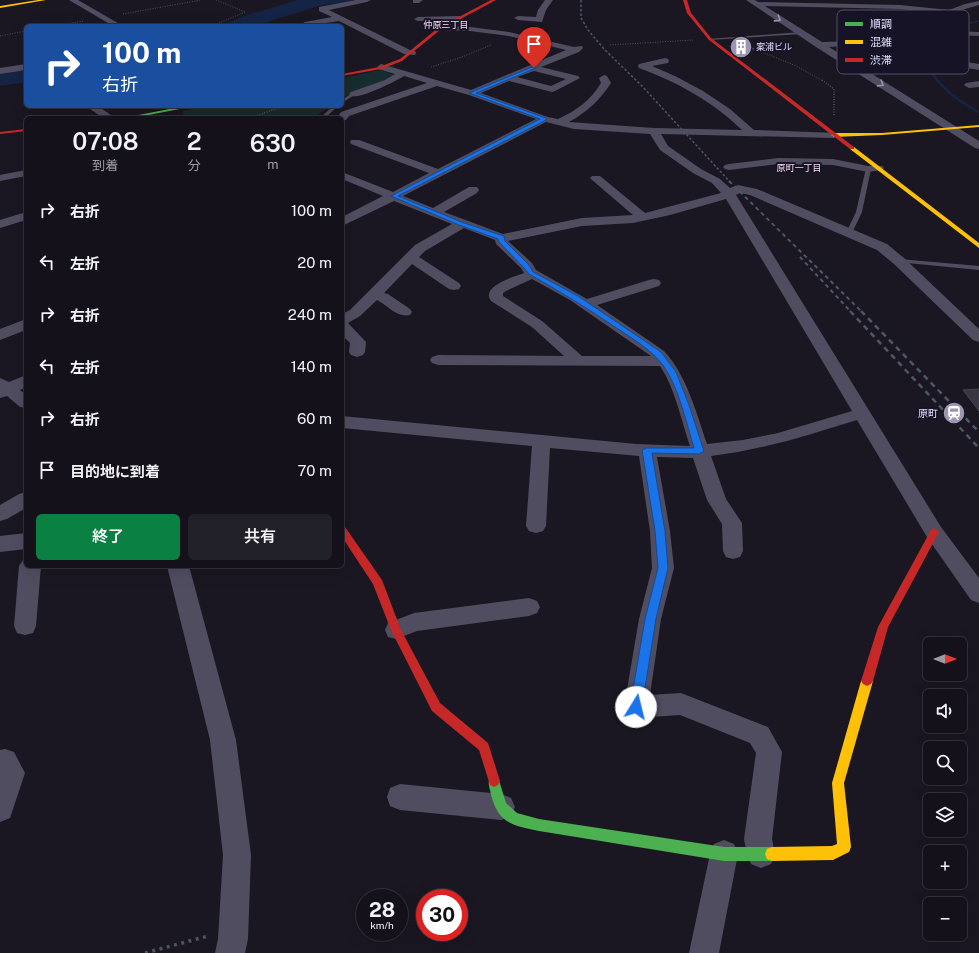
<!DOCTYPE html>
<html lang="ja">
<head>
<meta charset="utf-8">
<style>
  :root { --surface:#14111a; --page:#211f27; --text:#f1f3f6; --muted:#9d9da2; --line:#333139; --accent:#0b8043 }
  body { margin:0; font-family:"Public Sans","Noto Sans JP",sans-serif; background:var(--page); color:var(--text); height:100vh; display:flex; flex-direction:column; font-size:15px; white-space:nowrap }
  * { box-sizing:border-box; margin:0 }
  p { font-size:13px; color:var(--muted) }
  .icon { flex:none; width:22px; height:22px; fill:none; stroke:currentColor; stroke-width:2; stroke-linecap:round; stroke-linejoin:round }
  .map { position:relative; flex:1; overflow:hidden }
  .drawer { position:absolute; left:24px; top:116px; width:320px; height:452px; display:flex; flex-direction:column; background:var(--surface); border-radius:6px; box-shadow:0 4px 16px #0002,0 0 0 1px var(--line) }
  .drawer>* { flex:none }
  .guide { position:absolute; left:24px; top:24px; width:320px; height:84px; border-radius:6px; box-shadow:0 4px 16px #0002,0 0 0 1px var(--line); background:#1a4fa0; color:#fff; overflow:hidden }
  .needle { width:26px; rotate:90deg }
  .buttons { position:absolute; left:923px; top:637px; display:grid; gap:8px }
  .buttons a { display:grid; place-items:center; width:44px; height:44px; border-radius:6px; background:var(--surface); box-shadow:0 4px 16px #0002,0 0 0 1px var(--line); font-size:20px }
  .speed { position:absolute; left:356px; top:889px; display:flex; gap:8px; font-size:20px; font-weight:700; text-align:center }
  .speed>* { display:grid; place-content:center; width:52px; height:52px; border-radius:50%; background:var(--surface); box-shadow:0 4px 16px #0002,0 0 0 1px var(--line); line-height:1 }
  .speed small { font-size:10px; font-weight:400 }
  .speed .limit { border:6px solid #d22; background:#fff; color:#111 }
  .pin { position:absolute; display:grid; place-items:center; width:34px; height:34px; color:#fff; margin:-41px -17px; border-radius:50% 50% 50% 0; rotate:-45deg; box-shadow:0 0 4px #0007 }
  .pin .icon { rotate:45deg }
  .me { position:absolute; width:44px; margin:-22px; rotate:9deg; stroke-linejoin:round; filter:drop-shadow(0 0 3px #0008) }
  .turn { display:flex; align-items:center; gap:14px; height:84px; padding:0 12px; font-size:18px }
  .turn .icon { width:52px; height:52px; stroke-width:2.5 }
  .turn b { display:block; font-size:28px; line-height:34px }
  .eta { display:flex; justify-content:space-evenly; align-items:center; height:68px; text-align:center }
  .eta b { font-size:24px; font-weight:600; line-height:28px }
  .primary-button { display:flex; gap:8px; margin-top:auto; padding:8px 12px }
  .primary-button a { flex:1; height:46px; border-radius:6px; background:var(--accent); color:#fff; font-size:16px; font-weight:600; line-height:46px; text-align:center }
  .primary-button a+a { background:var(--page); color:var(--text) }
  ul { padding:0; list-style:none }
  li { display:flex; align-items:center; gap:12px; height:52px; padding:0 12px }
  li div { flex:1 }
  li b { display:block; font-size:15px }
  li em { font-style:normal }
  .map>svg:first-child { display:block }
  .green { fill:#172c2e }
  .water { fill:#152445 }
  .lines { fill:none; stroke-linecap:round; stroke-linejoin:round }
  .stream { fill:#152445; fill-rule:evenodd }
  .building { fill:#393643; stroke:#474354 }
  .path-far2 { stroke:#4b5461; stroke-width:1; stroke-dasharray:1 1.5; stroke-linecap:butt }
  .path-far1 { stroke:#4b5461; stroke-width:1.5; stroke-dasharray:1 1.5; stroke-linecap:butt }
  .path { stroke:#4b5461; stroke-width:3.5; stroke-dasharray:3 4.5; stroke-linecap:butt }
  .lane { fill:#504d61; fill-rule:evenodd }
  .street { fill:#504d61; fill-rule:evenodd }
  .fast { fill:#4caf50; fill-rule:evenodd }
  .slow { fill:#ffc107; fill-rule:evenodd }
  .jam { fill:#c62828; fill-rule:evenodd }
  .rail-far2 { stroke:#4a5869; stroke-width:1.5; stroke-dasharray:2.5 2; stroke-linecap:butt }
  .rail-far1 { stroke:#4a5869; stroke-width:2; stroke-dasharray:4 3.5; stroke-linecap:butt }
  .rail { stroke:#4a5869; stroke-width:2.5; stroke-dasharray:5.5 4.5; stroke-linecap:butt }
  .oneway { stroke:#9994ae }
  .route { fill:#1a73e8; stroke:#114b97 }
  .labels { text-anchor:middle; stroke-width:4; stroke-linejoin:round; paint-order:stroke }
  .far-neighbourhood-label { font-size:9px; fill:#fbdeef; stroke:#171326 }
  .far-poi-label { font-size:9px; fill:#e2dcfb; stroke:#171326; text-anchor:start }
  .poi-label { font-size:10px; fill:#e2dcfb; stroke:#171326; text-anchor:end }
  .key { fill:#171326; stroke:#544f66; stroke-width:1 }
  .key-label { font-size:11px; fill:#e2dcfb }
</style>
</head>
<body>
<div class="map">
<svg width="979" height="953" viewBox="0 0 979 953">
  <rect width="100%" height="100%" fill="#1a1722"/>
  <path class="green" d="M380,70L395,75C378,84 359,89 342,98V78Z
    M208,106H330L313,118H184L183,111Z"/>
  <path class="water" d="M298,0H354L319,6L273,20L260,26H220L247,15Z
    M26,70V82L0,86V74Z"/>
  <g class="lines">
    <path class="stream" d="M979,20V22C966,25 952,27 941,35C934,39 930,45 929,52C926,80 959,98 979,111V113C959,104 924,79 926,54C927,48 929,42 934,38C945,26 964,24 979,20Z"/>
  </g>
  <path class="building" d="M742,44L754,49L741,51L729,46Z
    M979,389V411L963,390Z"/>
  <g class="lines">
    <path class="path-far2" d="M216,0L245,12
      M123,14L201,0
      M875,20L886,23
      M55,26L83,21
      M212,26L245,12
      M0,36L26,31
      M610,45L693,40
      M753,48L796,66L823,81
      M431,67L462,57L491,45"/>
    <path class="path-far1" d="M822,80L834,89V115
      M250,118L284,106"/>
    <path class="path" d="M145,953L208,936"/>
    <path class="lane" d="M801,32L802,34L710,40L708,39Z
      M352,93L356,94L342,103V100Z
      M333,106H338L325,118H320Z
      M866,168L871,169L862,212L852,233L847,234L846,233L856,212Z
      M899,259L979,266V270L897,262V260Z"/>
    <path class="street" d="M69,0H78L123,26H113Z
      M356,0H371L367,2L329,10L410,50L415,51L416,53L415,55L404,54L339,21L307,26H302L301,24L305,22L332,17L319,11V7Z
      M413,0H423L419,3H413Z
      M545,0H553L546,10L542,22L518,20L514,18L518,16L536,17L538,10Z
      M746,0H755L758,2L900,5L949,10L965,4L979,1V5L965,9L930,24L954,31L979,32V36L954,35L921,27L895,36L886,44L883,49C914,59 947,58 979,64V70C945,63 909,63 876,52L875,48L857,45L829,47L979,141V149L975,148L816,47ZM765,6L900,9L941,14C922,23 891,25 877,43L857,41L822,42Z
      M458,16H461V20L418,21L414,19L418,17Z
      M439,26L470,27L509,32L574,47L582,46L583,48L579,52L541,67L578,76L580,78L555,91L552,92L509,81L481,93L548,117L558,119C576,111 591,100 601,83L599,78L604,75L607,76L611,83C600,100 587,112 569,122L654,128L742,130C712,101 677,82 639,68L638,66L639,64L665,58L668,59L669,61L668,63L652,66L675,76L703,91L730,109L754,130L838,133L839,135L834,138L661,134L668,146L701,169L720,179L730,188L738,185L757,189L887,244L904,258L979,329V342L973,340L894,264L877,250L750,195L740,193L736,195L941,527L979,578V603L971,600L927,537L857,420C809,435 762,450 711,456L726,499L742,523L743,551L740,557L733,559L726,557L723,551L722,524L707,500L693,458L657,457L670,531L674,568L661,619L650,695L681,693L768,727L782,752L772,839L775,854L771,864L761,868L751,864L747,854L744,839L756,753L750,743L680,715L636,718L627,715L624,707L639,619L652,568L650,531L639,456L550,448L546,526L543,531L536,533L529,531L526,526L532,446L342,428V416L636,444L690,446C682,422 674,386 660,366L438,365L432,363L430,360L432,357L438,355L564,356L532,327L491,301C480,286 514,277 524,273L521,268L496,244L495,240L464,228L425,251L419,257L459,283L461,286L459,289L454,290L449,289L412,264L384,293L388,294L410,309L412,312L410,315C397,318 387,305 377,300L360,316L348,323L366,342L365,352L363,355L357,357L351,355L349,352L350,343L342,335V314L350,310L415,245L452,224L394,201L342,226V217L383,196L342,179V172L393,192L429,173L351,144L350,142L351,140H359L438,169L536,119L469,95L437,86L349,116L346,120L342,121V118H337L341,112L427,83L404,76C394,82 361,99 351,96L349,94L351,92L385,80L395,74L378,69L377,67L381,64L471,90L566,50L509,36L470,31L442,30H439ZM534,71L566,79L551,86L517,77ZM546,122L574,129L650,134L660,150L693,173L712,183L721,193L645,213L600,176H592L590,178L592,180L633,215L582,218L503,234L444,212L477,193L479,190L477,187H469L433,208L403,196ZM726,199L852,411L778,433L743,440L707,444C696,412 687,376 664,351L597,305L659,286L661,283L659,280L654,279L649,280L587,299L536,270L532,263L508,241L582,226L633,223L670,215ZM532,279L570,300L651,356H582L542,321L503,296V293L506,291Z
      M26,64V70L0,74V68Z
      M979,81V87L969,88L964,85L966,83Z
      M86,106H98L115,118H103Z
      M778,158L833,159L868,166H882L884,168L882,170L868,172L833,165L778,164L729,170L725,169L723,167L725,165L729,164Z
      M26,170V176L0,181V175Z
      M26,212V220L0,228V220Z
      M26,319V330L0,340V329Z
      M26,375V387L20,390L26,395V408L20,407L7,396L0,398V378L9,382Z
      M26,492V508L7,519L0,521V505L19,494Z
      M26,533V549L0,552V536Z
      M26,559V566H41L36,626L33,633L25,635L17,633L14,626L19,566L23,560Z
      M167,566H189L236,740L251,855L248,939L245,953H215L218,939L223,855L210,740Z
      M529,598L537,601L540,607L537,613L529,616L417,631L396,639L388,637L385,630L388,623L414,613Z
      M5,749L14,752L25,773L10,818L0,822V750Z
      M400,784L501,794L511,798L515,807L511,816L501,820L400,810L390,806L387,797L390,788Z
      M724,840L734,844L738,854L719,953H689L710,854L714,844Z"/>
    <path class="fast" d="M185,106H195L133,118H123Z
      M494,775L498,777L506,803L517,813L539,819L724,847H772L777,849L779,854L777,859L772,861H724L539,831C512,825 499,824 491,795C490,788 487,783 490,777Z"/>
    <path class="slow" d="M38,0H46L0,8V6Z
      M979,125V127L882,135L834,137L831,135L834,133H882Z
      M850,147H854L979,243V248L850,149Z
      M867,676L871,678L873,681L844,783L851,847L849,852L833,860L772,861L767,859L765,854L767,849L772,847L832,846L837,844L832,783L861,681L863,678Z"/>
    <path class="jam" d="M491,0H496L440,30L402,61L381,69L342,76V74L379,67L400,59L438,28Z
      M683,0H687L691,13L711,38L854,147V149H850L709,40L687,13Z
      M26,129V131L0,134V132Z
      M342,525L345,527L382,580L401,630L440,703L488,743L500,781L498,785L494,787L490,785L479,750L432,711L391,630L373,584L342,537Z
      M934,528L937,530L939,532L888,627L873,681L871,684L867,686L863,684L861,681L878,627L931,530Z"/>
    <path class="rail-far2" d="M581,0V18L588,30L605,50L642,86L730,182"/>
    <path class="rail-far1" d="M729,181L862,312
      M800,257L851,312"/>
    <path class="rail" d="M850,311L979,448
      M861,311L979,432"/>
  </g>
  <defs><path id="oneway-chevron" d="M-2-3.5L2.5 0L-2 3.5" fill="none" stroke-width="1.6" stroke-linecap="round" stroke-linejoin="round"/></defs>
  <g class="oneway">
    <use href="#oneway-chevron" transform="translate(778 19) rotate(33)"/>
    <use href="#oneway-chevron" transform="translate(881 84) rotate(32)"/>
  </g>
  <path class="route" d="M532,67L536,68L476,93L546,118V120L398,196L464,223L504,236L505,241L529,265L533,272L578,296L661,352L676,372L689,405L704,451L699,454L652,453L665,531L668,568L656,619L642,707L640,710L636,712L632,710L630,707L645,619L658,568L655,531L642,450L647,448H694C687,425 680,394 668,373C657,353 636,341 618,329C589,309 559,291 529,274L524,268L499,242L498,239L459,225L391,196L540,119L469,93Z"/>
  <defs>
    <g id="building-disc" transform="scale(1.15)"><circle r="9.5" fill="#9c97af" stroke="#171326"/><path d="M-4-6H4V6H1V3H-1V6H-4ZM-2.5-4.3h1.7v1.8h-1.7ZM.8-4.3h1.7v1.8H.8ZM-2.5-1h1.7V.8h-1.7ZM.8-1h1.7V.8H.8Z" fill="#fff"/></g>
    <g id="station-disc" transform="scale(1.15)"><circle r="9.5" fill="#9c97af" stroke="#171326"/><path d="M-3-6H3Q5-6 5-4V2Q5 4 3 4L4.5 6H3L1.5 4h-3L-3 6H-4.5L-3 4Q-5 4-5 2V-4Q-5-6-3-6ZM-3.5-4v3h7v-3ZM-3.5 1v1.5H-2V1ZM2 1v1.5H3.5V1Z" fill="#fff"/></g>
  </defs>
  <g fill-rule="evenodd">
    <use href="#building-disc" x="741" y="47"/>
    <use href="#station-disc" x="954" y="413"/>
  </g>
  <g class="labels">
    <g class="far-neighbourhood-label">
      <text x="446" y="28">仲原三丁目</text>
      <text x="799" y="171">原町一丁目</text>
    </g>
    <g class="far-poi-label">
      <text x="756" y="50">案浦ビル</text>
    </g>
    <g class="poi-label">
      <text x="938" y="417">原町</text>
    </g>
  </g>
  <rect x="837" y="10" width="132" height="64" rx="6" class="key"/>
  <rect x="845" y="22" width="18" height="4" fill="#4caf50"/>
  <rect x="845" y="40" width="18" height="4" fill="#ffc107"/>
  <rect x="845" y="58" width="18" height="4" fill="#c62828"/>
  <g class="key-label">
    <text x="870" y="28">順調</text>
    <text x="870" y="46">混雑</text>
    <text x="870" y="64">渋滞</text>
  </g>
</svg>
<div class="buttons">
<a><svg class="needle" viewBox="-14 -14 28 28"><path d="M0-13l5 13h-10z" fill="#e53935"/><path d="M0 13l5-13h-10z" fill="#9d9da2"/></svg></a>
<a><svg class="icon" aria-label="sound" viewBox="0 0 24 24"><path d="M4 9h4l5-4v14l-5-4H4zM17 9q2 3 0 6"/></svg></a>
<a><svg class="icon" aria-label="search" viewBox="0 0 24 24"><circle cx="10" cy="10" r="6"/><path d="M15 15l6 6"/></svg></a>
<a><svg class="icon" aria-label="layers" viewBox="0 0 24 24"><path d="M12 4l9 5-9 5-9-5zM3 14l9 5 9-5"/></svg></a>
<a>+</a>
<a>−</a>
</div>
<div class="speed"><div>28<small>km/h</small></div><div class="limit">30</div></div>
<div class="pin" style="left:534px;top:68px;background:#d93025"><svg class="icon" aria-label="arrive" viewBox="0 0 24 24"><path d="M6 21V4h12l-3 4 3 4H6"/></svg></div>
<svg class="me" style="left:636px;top:707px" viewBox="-20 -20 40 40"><circle r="19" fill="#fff"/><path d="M0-13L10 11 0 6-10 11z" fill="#1a73e8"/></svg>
<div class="guide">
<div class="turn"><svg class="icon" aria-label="right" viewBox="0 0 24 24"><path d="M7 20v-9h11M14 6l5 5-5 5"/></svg><div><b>100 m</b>右折</div></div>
</div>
<section class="drawer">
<div class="eta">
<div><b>07:08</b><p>到着</p></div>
<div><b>2</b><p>分</p></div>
<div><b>630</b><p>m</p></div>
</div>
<ul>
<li><svg class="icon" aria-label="right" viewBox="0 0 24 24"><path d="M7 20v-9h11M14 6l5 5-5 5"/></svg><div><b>右折</b></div><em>100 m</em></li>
<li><svg class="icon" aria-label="left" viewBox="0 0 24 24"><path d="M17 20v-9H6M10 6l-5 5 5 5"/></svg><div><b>左折</b></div><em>20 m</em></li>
<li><svg class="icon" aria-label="right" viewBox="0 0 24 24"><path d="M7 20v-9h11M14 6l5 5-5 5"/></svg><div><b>右折</b></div><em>240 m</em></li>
<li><svg class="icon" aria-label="left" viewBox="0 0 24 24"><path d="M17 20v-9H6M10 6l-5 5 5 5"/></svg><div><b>左折</b></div><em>140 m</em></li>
<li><svg class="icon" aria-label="right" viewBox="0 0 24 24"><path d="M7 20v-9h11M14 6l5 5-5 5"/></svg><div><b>右折</b></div><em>60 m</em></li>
<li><svg class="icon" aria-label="arrive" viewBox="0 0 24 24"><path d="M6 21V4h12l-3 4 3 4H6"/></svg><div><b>目的地に到着</b></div><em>70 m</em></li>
</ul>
<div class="primary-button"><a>終了</a><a>共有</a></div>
</section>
</div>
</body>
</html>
